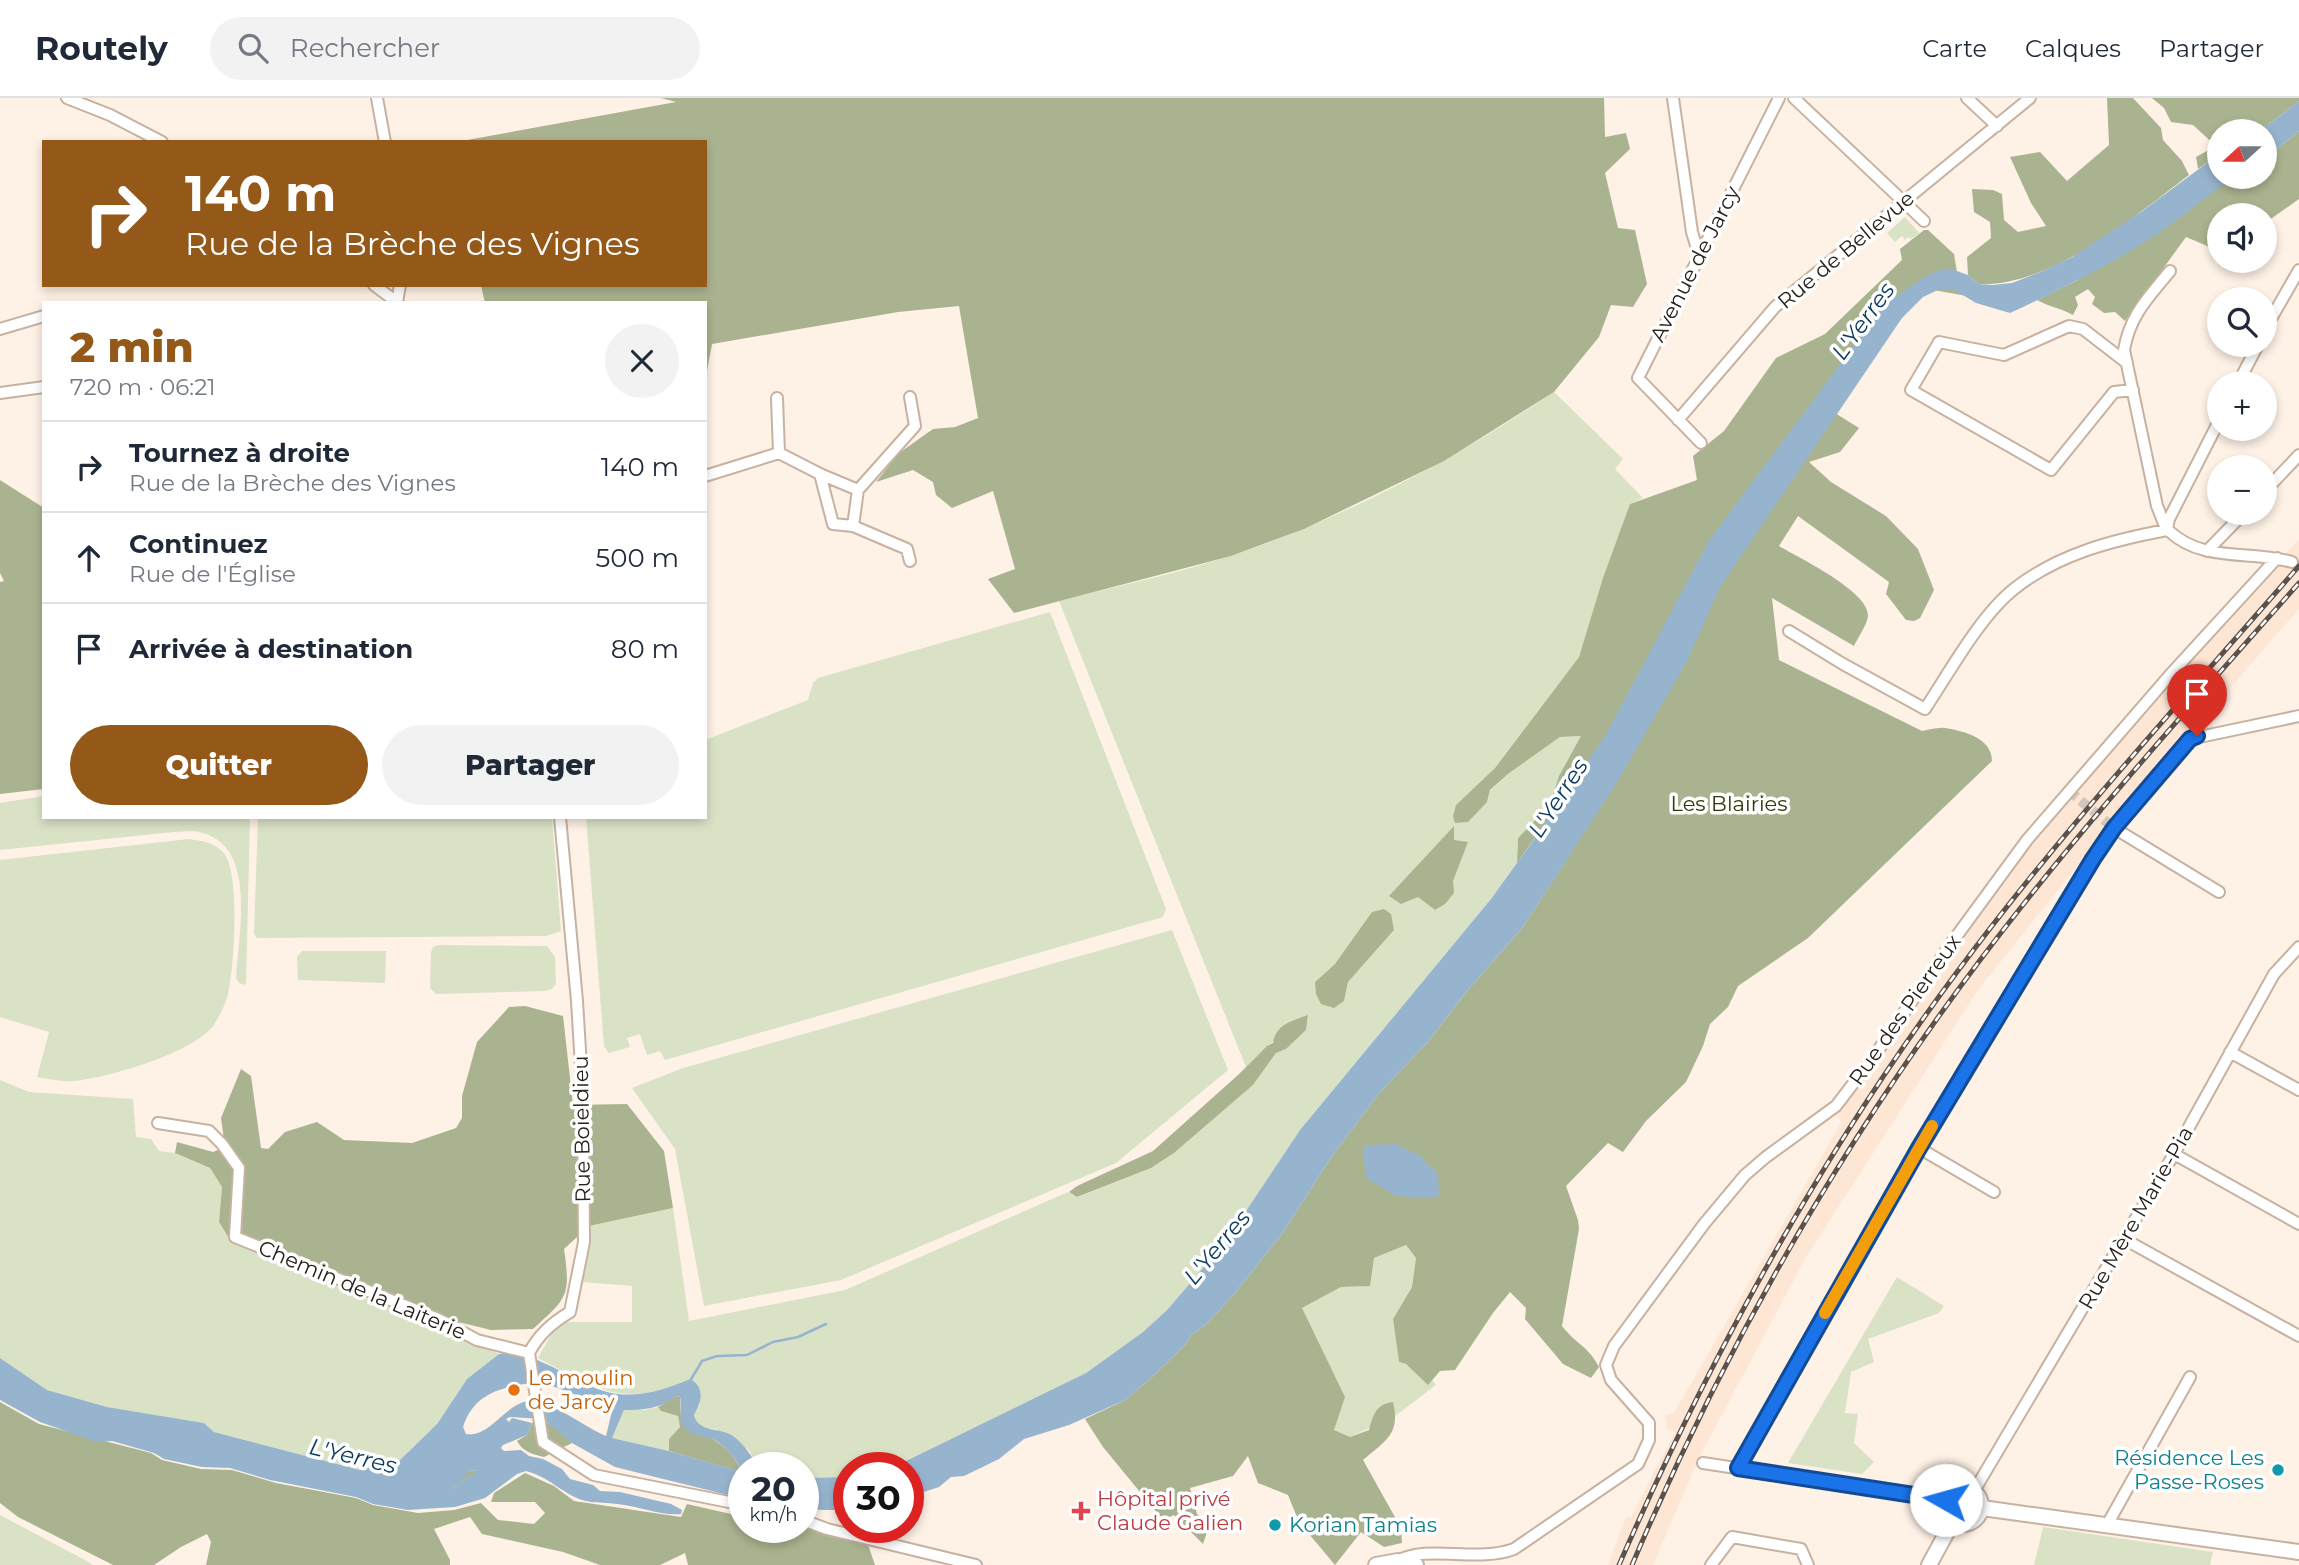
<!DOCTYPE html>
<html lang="fr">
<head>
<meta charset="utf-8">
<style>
  :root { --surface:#fff; --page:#f2f2f3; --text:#1f2937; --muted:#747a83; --line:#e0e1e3; --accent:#945819 }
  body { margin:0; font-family:Montserrat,sans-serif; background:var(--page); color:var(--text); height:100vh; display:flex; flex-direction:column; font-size:26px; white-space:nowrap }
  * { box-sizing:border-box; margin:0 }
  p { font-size:23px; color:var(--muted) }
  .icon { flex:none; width:38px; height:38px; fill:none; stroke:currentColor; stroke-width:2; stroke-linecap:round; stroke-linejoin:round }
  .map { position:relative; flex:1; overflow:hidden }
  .sheet { position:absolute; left:42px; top:203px; width:665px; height:518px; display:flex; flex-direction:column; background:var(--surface); border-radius:0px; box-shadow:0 4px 10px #0003 }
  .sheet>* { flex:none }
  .hud { position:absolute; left:42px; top:42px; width:665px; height:147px; border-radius:0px; box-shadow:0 4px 10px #0003; background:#945819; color:#fff; overflow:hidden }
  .needle { width:46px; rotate:249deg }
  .controls { position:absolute; left:2207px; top:21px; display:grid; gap:14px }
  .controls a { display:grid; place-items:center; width:70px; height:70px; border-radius:50%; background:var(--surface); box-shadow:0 4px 10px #0003; font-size:35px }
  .speed { position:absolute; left:728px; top:1354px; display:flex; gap:14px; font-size:35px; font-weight:700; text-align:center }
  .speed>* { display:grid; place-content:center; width:91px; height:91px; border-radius:50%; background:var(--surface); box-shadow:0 4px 10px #0003; line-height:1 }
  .speed small { font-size:18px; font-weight:400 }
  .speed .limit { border:10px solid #d22; background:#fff; color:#111 }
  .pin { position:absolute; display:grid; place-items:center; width:60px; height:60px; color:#fff; margin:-72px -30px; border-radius:50% 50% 50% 0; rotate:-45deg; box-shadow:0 0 7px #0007 }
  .pin .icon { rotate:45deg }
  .me { position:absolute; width:77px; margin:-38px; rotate:277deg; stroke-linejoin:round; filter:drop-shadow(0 0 5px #0008) }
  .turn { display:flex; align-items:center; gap:24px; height:147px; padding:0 28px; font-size:32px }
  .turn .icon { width:91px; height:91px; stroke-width:2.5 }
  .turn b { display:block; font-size:49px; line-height:60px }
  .round { display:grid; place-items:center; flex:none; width:74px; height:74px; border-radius:37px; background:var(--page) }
  .overview { display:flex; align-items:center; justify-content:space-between; height:119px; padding:0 28px }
  h1 { font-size:42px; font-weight:800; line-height:52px; color:var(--accent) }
  .cta { display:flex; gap:14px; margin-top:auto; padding:14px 28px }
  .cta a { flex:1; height:80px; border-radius:42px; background:var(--accent); color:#fff; font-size:28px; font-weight:800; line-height:80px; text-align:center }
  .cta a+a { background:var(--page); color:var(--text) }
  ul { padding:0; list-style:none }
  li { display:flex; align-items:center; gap:21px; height:91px; padding:0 28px; border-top:2px solid var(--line) }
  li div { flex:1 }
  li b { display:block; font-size:26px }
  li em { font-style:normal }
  header { display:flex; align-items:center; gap:42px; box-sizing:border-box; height:98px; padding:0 35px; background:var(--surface); border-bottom:2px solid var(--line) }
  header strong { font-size:33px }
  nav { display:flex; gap:38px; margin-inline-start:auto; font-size:24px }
  .search { width:490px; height:63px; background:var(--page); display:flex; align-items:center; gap:18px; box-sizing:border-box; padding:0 24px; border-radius:38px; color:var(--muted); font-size:26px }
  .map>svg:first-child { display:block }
  .built { fill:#fde7d4 }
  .green { fill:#dae2c6; fill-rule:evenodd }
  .forest { fill:#aab38f }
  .water { fill:#97b4cf; fill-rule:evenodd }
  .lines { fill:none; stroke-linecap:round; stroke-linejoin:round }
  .stream { stroke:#97b4cf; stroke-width:2.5 }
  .river { stroke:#97b4cf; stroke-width:18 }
  .minor-tunnel { stroke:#d3c7bd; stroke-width:10; stroke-dasharray:10 5; stroke-linecap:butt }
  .minor-casing { stroke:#c7b2a1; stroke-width:14 }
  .secondary-casing { stroke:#c7b2a1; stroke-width:18 }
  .minor { stroke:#fff; stroke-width:10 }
  .secondary { stroke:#fff; stroke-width:14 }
  .rail-casing { stroke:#5c524b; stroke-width:5 }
  .rail { stroke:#fff; stroke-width:2.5; stroke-dasharray:8; stroke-linecap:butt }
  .route-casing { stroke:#114b97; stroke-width:18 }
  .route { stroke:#1a73e8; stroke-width:12 }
  .slow { stroke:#f59e0b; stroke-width:12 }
  .food-dot { fill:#e8710a; stroke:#fff; stroke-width:2.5 }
  .culture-dot { fill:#0f9aa8; stroke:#fff; stroke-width:2.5 }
  .health-dot { fill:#e0444e; stroke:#fff; stroke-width:2.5 }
  .labels { text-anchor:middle; stroke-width:7; stroke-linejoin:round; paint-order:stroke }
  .street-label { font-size:21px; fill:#282019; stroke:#fff }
  .park-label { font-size:21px; fill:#30380c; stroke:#fff }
  .food-label { font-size:21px; fill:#c56008; stroke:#fff; text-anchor:start }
  .culture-label { font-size:21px; fill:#0d838f; stroke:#fff; text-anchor:end }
  .health-label { font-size:21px; fill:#be3a42; stroke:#fff; text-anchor:start }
  .water-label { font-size:23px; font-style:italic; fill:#0a3b5f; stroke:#fff }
</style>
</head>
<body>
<header>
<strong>Routely</strong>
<div class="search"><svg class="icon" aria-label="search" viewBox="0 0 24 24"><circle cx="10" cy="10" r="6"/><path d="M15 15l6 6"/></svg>Rechercher</div>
<nav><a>Carte</a><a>Calques</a><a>Partager</a></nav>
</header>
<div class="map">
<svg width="2299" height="1467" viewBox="0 0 2299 1467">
  <rect width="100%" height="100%" fill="#fef1e6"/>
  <path class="built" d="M2299,441V511L2101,738L1978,892L1805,1161L1699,1360L1653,1467H1608L1626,1419H1631L1675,1334L1666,1331L1667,1325L1664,1318L1674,1315L1841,1025L1837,1016L2021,761L2109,653Z"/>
  <path class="green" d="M1905,119L1919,135L1911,141L1908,139L1905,142L1902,138L1895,144L1887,135Z
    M1554,294L1623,361L1615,371L1643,400L1630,406L1579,559L1495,670L1456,707L1487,704L1490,693L1508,676L1560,639L1582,638L1559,678L1549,708L1518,740L1517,765L1491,801L1300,1032L1240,1122L1199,1175L1167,1212L1143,1234L1086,1275L900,1368L892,1370H849V1379L803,1380V1370H758L749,1352L715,1331L702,1329L696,1324L694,1317L700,1307L690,1281C624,1311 597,1292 538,1260L552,1235L567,1224H632V1188L582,1184L589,1128L673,1110L689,1223L845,1192L1068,1094L1078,1099L1151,1070L1174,1055L1253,987L1276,955L1286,951L1306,932L1308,918C1287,931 1264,950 1246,969L1059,503C1117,488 1177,476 1233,457C1347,419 1454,361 1554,294ZM1454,743L1467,744L1452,783L1435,812L1418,799ZM1394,832L1348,884L1344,903L1315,884L1335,866Z
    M1050,514L1166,811L1163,819L665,962L660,953L647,957L640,936L627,940L630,949L609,955L604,948L586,719H705V642L808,602L813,585L818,580Z
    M44,698V719H250L246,887L239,885L236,880C238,837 258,749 202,735C194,732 183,734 174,734L0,752V705Z
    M258,719H552L561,833L546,838L257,840L254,836Z
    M189,741C202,743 213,744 223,754C241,773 234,870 228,896C226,905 220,917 215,925C198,954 107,980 74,983C62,984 49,981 37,979L49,934L0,919V762Z
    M1172,832L1228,972L1116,1065L841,1182L704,1208L675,1051L632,990L683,970Z
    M438,847L547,848L555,859L556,886L552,891L545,893L436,896L430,890L431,854L433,849Z
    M302,853H386L385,885L298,882L297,859Z
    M0,982L29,994L133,1001L136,1039L151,1041L159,1053L175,1055L210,1070L222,1089L219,1124L230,1142L397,1209L499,1256L467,1281L437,1326L399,1363L360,1372L214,1334L204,1325L107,1309L47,1292L0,1260Z
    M1406,1147L1416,1160L1412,1189L1393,1221L1399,1264L1425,1272L1436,1287L1395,1318L1350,1339L1333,1332L1302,1210L1341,1189L1369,1188L1374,1160Z
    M1897,1179L1944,1208L1939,1215L1868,1241L1874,1264L1851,1274L1845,1315L1858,1316L1854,1345L1874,1364L1862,1376L1788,1365Z
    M658,1309L662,1313L678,1318L680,1329L669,1341V1353L612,1340L624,1312H645Z
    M0,1417L85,1462L93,1467H0Z
    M2043,1429L2213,1454L2210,1467H2034Z"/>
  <path class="forest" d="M661,0H1604L1605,39L1626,35L1630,51L1605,75L1618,130L1635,132L1647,186L1633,209L1611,207L1599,239L1554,294L1444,363L1304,431L1231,458L1014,515L988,481L1015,471L993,393L952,410L936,397L933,384L913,372L876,384L899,355L933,331L955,329L978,320L959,208L898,214L712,246L707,273H705V205H485L481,187H705V44H456L676,4Z
    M2107,0H2133L2161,30L2163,42L2182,63L2189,77C2134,119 2049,190 1978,186L1968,177L1967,159L1991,140L1990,124L1974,114L1972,91L1993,92L2002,96L2004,122L2018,134L2046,128L2031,105L2010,59L2040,54L2067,83L2109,47Z
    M2152,0H2299V3L2260,33H2219V56L2198,71L2196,59L2216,48L2193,27L2171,24L2164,10Z
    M2299,33V101L2265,125L2264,117H2219V153L2186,139L2125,223L2115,214L2104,215L2092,206L2095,199L2088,191L2075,199L2078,207L2073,217C2061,210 2049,209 2037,202L2076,183L2175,123L2216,90L2235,79H2264L2265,61Z
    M1924,132H1928L1954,156L1959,187L1967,198L1922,190L1835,315L1859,330L1840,354L1809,364L1831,384L1886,418L1918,451L1934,492L1920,520L1914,523L1906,522L1886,496L1889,484L1798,418L1779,448C1799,460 1869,493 1868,518C1867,527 1858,539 1854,548L1772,500L1779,562L1922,633C1929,632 1937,629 1945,630C1964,633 1992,640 1992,663L1808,840L1738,888L1728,909L1710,926L1703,948L1686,984L1646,1023L1623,1054L1608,1045L1566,1088L1578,1122L1579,1131L1562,1228C1576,1246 1589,1249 1599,1269L1591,1280L1563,1266L1525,1221L1526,1210L1510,1194L1493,1215L1455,1272L1440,1273L1428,1287L1406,1266L1399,1264L1393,1221L1412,1189L1416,1160L1406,1147L1374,1160L1370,1188L1341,1189L1302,1210L1345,1299L1334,1332L1350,1339L1369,1332C1373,1317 1376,1306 1393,1304C1401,1336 1385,1343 1363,1362L1401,1430L1402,1445L1384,1449L1361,1434L1335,1467L1299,1424L1288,1397L1258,1385L1248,1358L1233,1378L1190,1390L1197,1416L1210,1425L1203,1446L1174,1417L1163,1422L1103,1349L1085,1321L1125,1302L1149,1282L1186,1246L1192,1236L1207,1226L1235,1195L1282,1136L1330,1061L1380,994L1427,945L1468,892L1523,829L1581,739L1546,724L1517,765L1518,740L1549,708L1559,678L1581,638L1560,639L1508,676L1490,692L1487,704L1468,724L1455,725L1453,718L1456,707L1495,670L1579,559L1603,480L1630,406L1697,382L1693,358L1724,333L1776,260L1825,236L1902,162L1900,151Z
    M0,382L44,410V691L0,696V484L4,483L0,475Z
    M1454,728V742L1468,744L1453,783L1454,795L1445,806L1435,812L1418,799L1401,806L1389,798Z
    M1384,811L1391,816L1394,832L1348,884L1344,903L1334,910L1321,906L1316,896L1315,884L1335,866L1372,814Z
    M525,908L563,918L573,1007L627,1006L664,1053L673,1110L589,1128L564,1151C571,1199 567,1200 533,1231L491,1232L397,1209L273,1154L230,1142L219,1124L222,1089L210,1070L175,1055L177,1044L213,1054L225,1049L221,1020L241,971L251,978L261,1050L268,1051L285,1034L317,1024L344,1042L412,1045L456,1030L462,1020V998L477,944L509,909Z
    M1308,917L1306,932L1286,951L1276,955L1253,987L1174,1055L1151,1070L1077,1099L1069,1094L1077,1088L1153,1053L1238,977L1267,948L1273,945C1276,926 1292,923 1308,917Z
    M676,1298L680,1299L681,1320L695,1336C713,1337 733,1353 740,1370L738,1373L669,1353V1341L680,1329L678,1318L661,1313L658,1309Z
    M0,1304L39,1326L151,1355L162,1362L201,1371L232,1372L276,1385L356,1400L373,1407L418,1415L454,1412L481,1405L498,1422L534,1426L545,1415L535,1404H491L494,1395L525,1375L554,1388L574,1403L681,1419L687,1406L744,1419V1430L803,1429L867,1444L875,1467H688L685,1455L660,1467H600L563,1454L482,1436L470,1419L434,1431L450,1462V1467H206L211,1444L207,1436L181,1449L154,1467H113L18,1419L0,1405Z
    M544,1323L555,1329L572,1345L544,1359C532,1356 523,1354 517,1343L527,1337L532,1325Z
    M467,1372L478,1373L453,1390L420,1392L434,1383Z"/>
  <path class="water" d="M2299,3V33L2265,61L2264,33H2260Z
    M2219,56V79H2235C2213,92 2195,109 2174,124C2124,160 2066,189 2010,215L1976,205L1953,191H1940L1923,199L1902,220L1720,489L1687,563L1616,686L1523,829L1468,892L1427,945L1380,994L1330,1061L1282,1136L1235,1195L1207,1226L1192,1236L1186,1246L1149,1282L1125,1302L1069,1327L1024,1341L999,1361L964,1378L951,1379L939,1389L908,1399V1370H892L1086,1275L1143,1234L1167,1212L1199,1175L1240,1122L1300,1032L1491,801L1530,747L1605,638L1710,441L1885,206L1921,181L1941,171L1954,172L1968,177L1978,186L1992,187L2012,185L2043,173L2072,159L2141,114Z
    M1395,1046L1419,1057L1438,1076L1439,1097L1433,1100L1397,1098L1366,1080L1363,1050L1368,1047Z
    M511,1254C544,1261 561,1275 590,1288C624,1304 658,1295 690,1281C705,1289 702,1304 694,1317C698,1335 720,1329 733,1338C745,1347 751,1357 758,1370H744V1401L615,1369L572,1345L543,1321L510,1319L506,1321L509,1324L512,1320L532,1325L527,1337L503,1347L501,1350L504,1353L521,1352L529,1358L543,1361L562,1371L570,1381L593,1387L600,1393L620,1394L671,1406L682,1412L681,1416C662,1418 637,1408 617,1406C604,1404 592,1406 579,1401C561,1394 549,1379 526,1373L517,1376L485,1400L455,1409L408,1412L373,1406L356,1399L270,1382L230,1370L202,1369L164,1361L154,1355L112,1343L97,1344L40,1324L0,1302V1260L47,1292L107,1309L204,1325L214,1334L360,1372L399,1363L437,1326L467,1281L499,1256ZM537,1284C564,1290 586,1303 613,1309L606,1338C586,1330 548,1300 527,1303C505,1307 489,1340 466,1336L463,1329C475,1293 504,1289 537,1284ZM676,1298L680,1299C682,1308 679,1319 683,1327C688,1339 707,1337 718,1344C726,1350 736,1360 740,1370L739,1373L669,1353L612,1340L624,1312C643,1312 660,1311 676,1298ZM467,1372L477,1373L453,1390L421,1392L434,1383Z
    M849,1379V1412H822L803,1410V1380Z"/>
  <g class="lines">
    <path class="stream" d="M690,1283L702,1263L717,1258L747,1257L773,1244L798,1239L826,1226"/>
    <path class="river" d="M405,1396C413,1394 420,1390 427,1388C453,1383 456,1378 469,1355"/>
    <path class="minor-tunnel" d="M2069,693L2114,730"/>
    <g class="minor-casing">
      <path id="minor" d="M67,0L110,17L162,44
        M377,0L385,44
        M1673,0L1692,134L1699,157
        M1794,0L1924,123
        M1967,0L1997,28
        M2170,173C2148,200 2130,217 2124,252L2157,408C2161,416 2163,428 2169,433C2203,465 2251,452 2292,464
        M374,187L398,205
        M397,204L400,187
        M0,231L44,218
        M2264,233L2299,172
        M2127,265L2083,231L2069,228L2004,257L1939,244L1911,292L2051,372L2114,294L2133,292
        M2238,285L2258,247
        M0,295L44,289
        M1678,322L1775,209L2030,0
        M1701,345L1638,280L1779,0
        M779,355L820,376L833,426L853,428L907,451L910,463
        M820,376L858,392L915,328L910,299
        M705,378L779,355L777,300
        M2264,394L2299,357
        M853,428L858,392
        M2167,431L2169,421L2219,323
        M2207,453L2244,415
        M1789,533L1843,566L1925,611C1949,575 1980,518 2014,491C2058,456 2113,442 2167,432
        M560,719L577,903L583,1001L584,1144L570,1214C552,1225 539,1236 529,1255L543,1344L594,1377L744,1407
        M2114,730L2219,794
        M2230,954L2299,992
        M158,1025L209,1033L222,1046L239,1070L235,1139L438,1221L477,1242L529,1255
        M1919,1050L1994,1094
        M2174,1056L2299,1126
        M2124,1141L2299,1238
        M1703,1365L1946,1402
        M1738,1370L1919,1050L2114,730L2190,641L2299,618
        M1974,1393L2174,1056L2274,876L2299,849
        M803,1422L827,1431L976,1467
        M2107,1427L2190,1279
        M1398,1463C1427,1446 1477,1465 1514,1451L1638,1366L1649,1342V1325L1611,1282L1606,1267L1614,1248L1704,1126L1745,1077L1766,1059L1836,1008L1875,957L1950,847L2027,742L2169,578L2277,460
        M1711,1467L1732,1439L1801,1451L1808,1467"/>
    </g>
    <g class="secondary-casing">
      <path id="secondary" d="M1945 1408a18 18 0 1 1 36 0a18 18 0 1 1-36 0Z
        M1982,1410L2299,1454
        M1376,1467L1398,1463L1416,1467
        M1929,1467L1953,1423"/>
    </g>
    <use href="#minor" class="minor"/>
    <use href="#secondary" class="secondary"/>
    <g class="rail-casing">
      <path id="rail" d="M1619,1467C1710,1258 1821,1057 1957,874C2062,732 2183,602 2299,468
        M1632,1467C1732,1232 1863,1008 2022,808C2110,697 2205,591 2299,485"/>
    </g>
    <use href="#rail" class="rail"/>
  </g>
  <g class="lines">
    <g class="route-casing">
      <path id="route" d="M1946,1402L1738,1370L1919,1050L2093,761L2114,730L2190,641L2197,638"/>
    </g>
    <use href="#route" class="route"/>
    <path class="slow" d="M1825,1215L1932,1028"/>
  </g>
  <circle class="food-dot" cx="514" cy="1292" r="7"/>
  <g class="culture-dot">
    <circle cx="2278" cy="1372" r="7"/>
    <circle cx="1275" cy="1427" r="7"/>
  </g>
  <path class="health-dot" d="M1077.5 1402.5h7v7h7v7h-7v7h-7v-7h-7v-7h7z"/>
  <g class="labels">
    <g class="street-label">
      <text transform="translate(1846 152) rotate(-40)" y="7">Rue de Bellevue</text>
      <text transform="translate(1695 166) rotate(-63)" y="7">Avenue de Jarcy</text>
      <text transform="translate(1905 912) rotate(-55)" y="7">Rue des Pierreux</text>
      <text transform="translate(582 1031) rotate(-91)" y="7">Rue Boieldieu</text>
      <text transform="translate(2136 1120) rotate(-60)" y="7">Rue Mère Marie-Pia</text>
      <text transform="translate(362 1192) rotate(23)" y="7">Chemin de la Laiterie</text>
    </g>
    <g class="park-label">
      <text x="1729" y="713">Les Blairies</text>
    </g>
    <g class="food-label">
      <text x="528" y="1287">Le moulin<tspan x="528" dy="24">de Jarcy</tspan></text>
    </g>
    <g class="culture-label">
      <text x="2264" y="1367">Résidence Les<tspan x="2264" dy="24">Passe-Roses</tspan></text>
      <text x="1289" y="1434" text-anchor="start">Korian Tamias</text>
    </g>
    <g class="health-label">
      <text x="1097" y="1408">Hôpital privé<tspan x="1097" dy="24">Claude Galien</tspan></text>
    </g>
    <g class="water-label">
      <text transform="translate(1863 223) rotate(-54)" y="8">L'Yerres</text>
      <text transform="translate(1558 700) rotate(-57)" y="8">L'Yerres</text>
      <text transform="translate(1217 1149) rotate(-50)" y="8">L'Yerres</text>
      <text transform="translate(353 1358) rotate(13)" y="8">L'Yerres</text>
    </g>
  </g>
</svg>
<div class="controls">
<a><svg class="needle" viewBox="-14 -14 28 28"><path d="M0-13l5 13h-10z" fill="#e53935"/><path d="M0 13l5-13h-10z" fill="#747a83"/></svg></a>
<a><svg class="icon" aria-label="sound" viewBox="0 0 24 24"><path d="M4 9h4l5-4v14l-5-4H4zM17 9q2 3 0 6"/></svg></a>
<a><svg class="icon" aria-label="search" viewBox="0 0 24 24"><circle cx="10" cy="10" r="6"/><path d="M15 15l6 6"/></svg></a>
<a>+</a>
<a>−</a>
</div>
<div class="speed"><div>20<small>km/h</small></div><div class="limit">30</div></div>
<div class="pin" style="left:2197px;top:638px;background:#d93025"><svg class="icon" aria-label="arrive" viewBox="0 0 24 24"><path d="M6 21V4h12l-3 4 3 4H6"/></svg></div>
<svg class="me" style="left:1946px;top:1402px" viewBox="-20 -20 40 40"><circle r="19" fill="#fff"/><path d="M0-13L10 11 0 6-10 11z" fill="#1a73e8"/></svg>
<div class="hud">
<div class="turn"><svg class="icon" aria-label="right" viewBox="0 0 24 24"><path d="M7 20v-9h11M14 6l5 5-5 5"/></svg><div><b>140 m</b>Rue de la Brèche des Vignes</div></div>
</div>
<section class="sheet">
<div class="overview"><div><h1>2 min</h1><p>720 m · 06:21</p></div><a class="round"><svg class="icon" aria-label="close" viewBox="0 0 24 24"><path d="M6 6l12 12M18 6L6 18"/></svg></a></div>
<ul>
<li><svg class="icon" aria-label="right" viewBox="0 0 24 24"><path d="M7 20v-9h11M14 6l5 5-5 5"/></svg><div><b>Tournez à droite</b><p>Rue de la Brèche des Vignes</p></div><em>140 m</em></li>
<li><svg class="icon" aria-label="ahead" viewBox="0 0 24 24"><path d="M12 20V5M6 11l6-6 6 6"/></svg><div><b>Continuez</b><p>Rue de l'Église</p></div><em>500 m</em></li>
<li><svg class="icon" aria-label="arrive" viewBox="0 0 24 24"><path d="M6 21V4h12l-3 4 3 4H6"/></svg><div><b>Arrivée à destination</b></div><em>80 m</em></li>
</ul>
<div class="cta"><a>Quitter</a><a>Partager</a></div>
</section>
</div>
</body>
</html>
